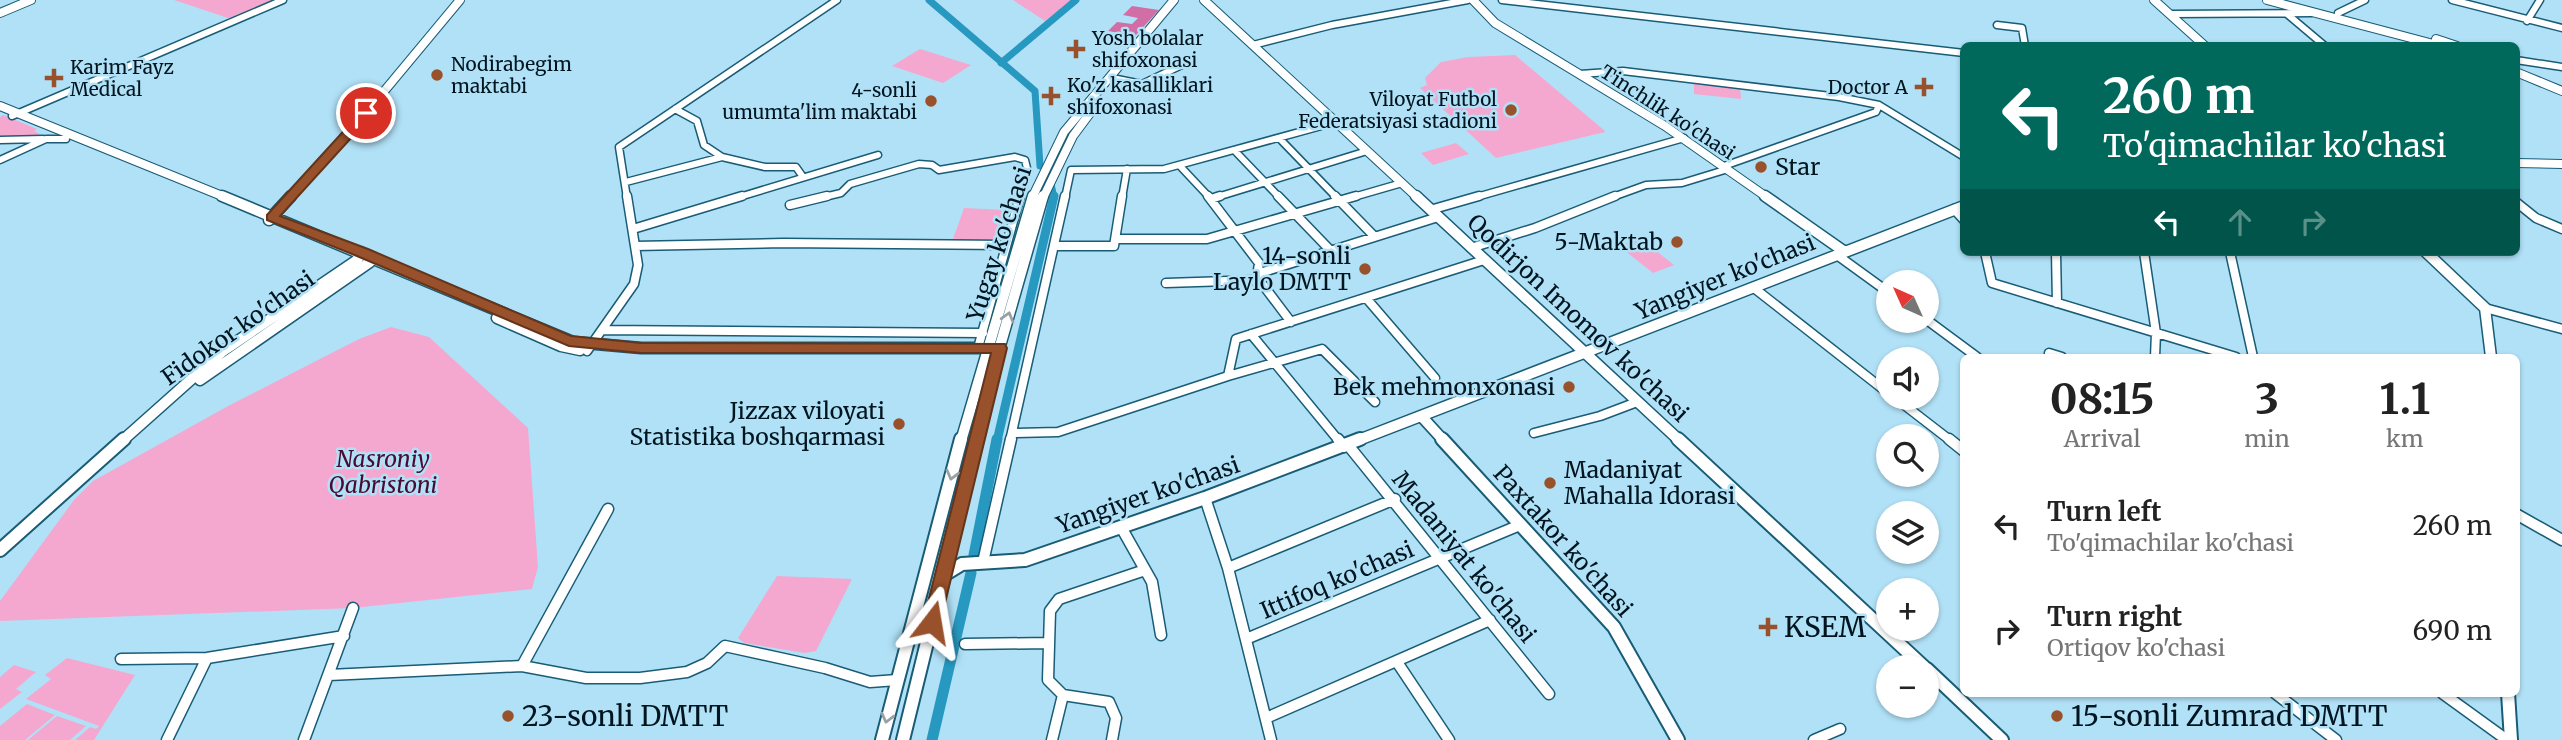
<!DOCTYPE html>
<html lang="en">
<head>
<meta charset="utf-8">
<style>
  :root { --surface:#fff; --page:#f6f6f6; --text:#222; --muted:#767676 }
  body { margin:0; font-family:Merriweather,serif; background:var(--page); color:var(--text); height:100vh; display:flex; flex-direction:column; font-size:26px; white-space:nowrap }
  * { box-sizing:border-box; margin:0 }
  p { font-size:23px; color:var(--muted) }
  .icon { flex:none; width:38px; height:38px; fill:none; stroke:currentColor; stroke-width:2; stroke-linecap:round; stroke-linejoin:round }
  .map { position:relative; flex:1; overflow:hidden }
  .side { position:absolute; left:1960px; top:354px; width:560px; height:343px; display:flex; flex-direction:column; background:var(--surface); border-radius:10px; box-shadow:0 2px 5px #0004 }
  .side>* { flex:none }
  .guide { position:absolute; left:1960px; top:42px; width:560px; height:214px; border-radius:10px; box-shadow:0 2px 5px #0004; background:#00695c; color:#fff; overflow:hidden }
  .needle { width:46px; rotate:315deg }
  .controls { position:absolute; left:1876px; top:270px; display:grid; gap:14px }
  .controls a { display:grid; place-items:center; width:63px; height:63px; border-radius:50%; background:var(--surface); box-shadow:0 2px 5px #0004; font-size:35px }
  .pin { position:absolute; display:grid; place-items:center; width:60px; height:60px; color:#fff; margin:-30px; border:4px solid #fff; border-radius:50%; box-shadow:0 2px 7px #0007 }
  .me { position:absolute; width:77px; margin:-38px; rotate:14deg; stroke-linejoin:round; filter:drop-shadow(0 0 5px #0008) }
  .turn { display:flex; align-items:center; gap:24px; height:147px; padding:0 28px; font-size:32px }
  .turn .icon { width:91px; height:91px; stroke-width:2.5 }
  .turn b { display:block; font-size:49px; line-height:60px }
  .lanes { display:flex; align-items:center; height:66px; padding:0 28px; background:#0003; justify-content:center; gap:35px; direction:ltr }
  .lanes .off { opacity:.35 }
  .eta { display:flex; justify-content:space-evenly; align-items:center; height:119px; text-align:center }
  .eta b { font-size:42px; font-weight:700; line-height:49px }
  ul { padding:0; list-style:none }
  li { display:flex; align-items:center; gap:21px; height:105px; padding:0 28px }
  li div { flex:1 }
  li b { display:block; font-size:26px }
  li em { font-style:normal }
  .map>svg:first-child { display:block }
  .green { fill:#f4a8d0 }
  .forest { fill:#d26ea6 }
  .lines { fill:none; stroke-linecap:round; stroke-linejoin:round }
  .canal-far2 { stroke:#2799c1; stroke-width:7 }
  .canal-far1 { stroke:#2799c1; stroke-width:9 }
  .canal { stroke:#2799c1; stroke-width:11 }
  .street-far2-casing { stroke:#185c75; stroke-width:9 }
  .street-far1-casing { stroke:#185c75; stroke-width:11 }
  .street-casing { stroke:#185c75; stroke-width:13 }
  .secondary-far2-casing { stroke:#185c75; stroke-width:10 }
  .secondary-far1-casing { stroke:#185c75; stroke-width:13 }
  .secondary-casing { stroke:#185c75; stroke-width:16 }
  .street-far2 { stroke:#fff; stroke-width:6 }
  .street-far1 { stroke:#fff; stroke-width:8 }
  .street { stroke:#fff; stroke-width:10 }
  .secondary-far2 { stroke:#fff; stroke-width:8 }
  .secondary-far1 { stroke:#fff; stroke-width:10 }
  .secondary { stroke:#fff; stroke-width:12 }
  .oneway { stroke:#99a1a5 }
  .route { fill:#98512b; stroke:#63351c; stroke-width:2 }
  .poi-dot { fill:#98512b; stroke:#b1e1f7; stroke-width:2.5 }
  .labels { text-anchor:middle; stroke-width:5; stroke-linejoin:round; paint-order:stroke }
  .far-poi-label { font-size:19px; fill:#00151f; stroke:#b1e1f7; text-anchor:start }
  .far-street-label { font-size:19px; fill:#00151f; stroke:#b1e1f7 }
  .poi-label { font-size:23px; fill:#00151f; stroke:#b1e1f7; text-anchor:end }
  .street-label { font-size:23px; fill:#00151f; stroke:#b1e1f7 }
  .park-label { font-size:23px; font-style:italic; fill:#4a0b33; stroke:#b1e1f7 }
  .near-poi-label { font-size:28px; fill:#00151f; stroke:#b1e1f7; text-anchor:start }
</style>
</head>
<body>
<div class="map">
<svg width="2562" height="740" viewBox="0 0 2562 740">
  <rect width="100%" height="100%" fill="#b1e1f7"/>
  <path class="green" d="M174,0H278L239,17L228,18Z
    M1013,0H1072L1045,21Z
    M920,49L971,65L943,83L892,66Z
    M1515,55L1605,131V132L1496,158L1420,88L1427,85L1425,78L1441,62L1468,57Z
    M1694,82L1740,87L1741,99L1694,94Z
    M3,115L37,129L34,131L40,134L34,138H0V117Z
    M1456,143L1469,154L1433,165L1421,153Z
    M964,208L1006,210L996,242H952Z
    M1640,238L1674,265L1653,273L1619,246Z
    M391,327L429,337L528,428L538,567L532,589L353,608L0,621V601L74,500L93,481L230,405L359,339Z
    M777,576L852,579L816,651L805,653L744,643L738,638Z
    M67,658L135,675L94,740H75L90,727L96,729L99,726L26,699L51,679L45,675Z
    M14,665L36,672L16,689L22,692L0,709V677Z
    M27,704L55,715L25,740H0V726Z
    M57,716L86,726L70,740H28Z"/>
  <path class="forest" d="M1132,6L1159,10L1135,36L1108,31L1117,22L1132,24L1138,18L1123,15Z"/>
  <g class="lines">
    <path class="canal-far2" d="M929,0L1035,91L1040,166
      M1001,63L1076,0
      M1051,184L1054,198"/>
    <path class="canal-far1" d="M997,441L1054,196"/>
    <path class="canal" d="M974,555L997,439
      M932,740L971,573"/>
    <g class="street-far2-casing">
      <path id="street-far2" d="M1502,0L1964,53
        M2452,0L2562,28
        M2338,13L2365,0
        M2171,14L2311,13
        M2287,14L2325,46
        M2527,21L2540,0
        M1997,25L2022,28L2025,46
        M1253,45L1332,25L1468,0
        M2516,60L2562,67
        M1580,74L1623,71L1839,97L1879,105
        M1117,79L1142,84L1186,63
        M675,109L697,121L704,145L722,157
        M12,116L283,0
        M1279,138L1337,198
        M0,140L43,139
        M1235,151L1280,198
        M0,160L46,139H66
        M1180,166L1210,198
        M1724,166L1876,112L1879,105L1964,157
        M626,182L722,157L765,167H796L803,177
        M627,198L619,147L837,0
        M736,198L878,155
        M820,198L841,193L850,184L919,164L932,165L939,170L1015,157L1025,160L1027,168L1020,198
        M1065,198L1071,170L1164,169L1336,122
        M1122,198L1127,169
        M1214,198L1367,151
        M1350,198L1402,183
        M1473,198L1684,138
        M1610,198L1646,185L1682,183L1728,169"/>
    </g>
    <g class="street-far1-casing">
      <path id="street-far1" d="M1208,196L1259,263L1257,277L1291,322
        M1278,196L1331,251
        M1335,196L1374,236
        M1211,199L1220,196
        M2516,202L2536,218L2562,229
        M790,205L827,196
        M1954,209L1964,220
        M1430,210L1479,196
        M633,229L742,196
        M1116,239H1207L1356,196
        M635,246L783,243L1006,245
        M1055,246H1114L1122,196
        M1471,248L1535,228L1615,196
        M1985,252L1992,283L2236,357
        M2056,252L2057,303
        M2144,252L2156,333L2155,357
        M2230,252L2253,357
        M1837,255L1888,292
        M1257,274L1438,217
        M1166,283L1259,280
        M1754,288L1888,393
        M1367,299L1435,378
        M2485,308L2562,329
        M1927,320L1977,357
        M602,330L983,333
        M1251,334L1339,441
        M978,348L1020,196
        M587,351L634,284L638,265L627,196
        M2049,353L2062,357
        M1228,376L1322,349L1375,402
        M1894,397L1951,441
        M1013,433L1058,432L1228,376L1236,339L1484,260
        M1534,433L1600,416L1637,402
        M1010,441L1065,196"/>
    </g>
    <g class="street-casing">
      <path id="street" d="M1338,439L1344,447
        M1949,439L1964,451
        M1348,445L1549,694
        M1205,498L1228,568L1271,740
        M2516,514L2562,540
        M1121,527L1152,582L1161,635
        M983,562L1011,439
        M1228,568L1395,499
        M1246,639L1520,525
        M965,644L1049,643
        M121,659L207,658L344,636
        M1397,662L1449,740
        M522,666L608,509
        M329,675L522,666L586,678H640L687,672L707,663L725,646L825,668L870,682L897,680
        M2275,693L2336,740
        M2442,693L2507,740
        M1266,718L1490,620
        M167,740L207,658
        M304,740L353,608
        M1052,740L1063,695
        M1112,740L1116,718L1109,702L1063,695L1048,680L1050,611L1059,599L1145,570
        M1814,740L1840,729"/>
    </g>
    <g class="secondary-far2-casing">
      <path id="secondary-far2" d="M1204,0L1418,198
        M1473,0L1495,23L1665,126L1768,198
        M2154,0L2205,46
        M2267,0L2441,46
        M0,13L31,0
        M2436,39L2457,46
        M2516,72L2562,91
        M0,106L227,198
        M2516,163L2562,164
        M289,198L366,113L460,0
        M1032,198L1064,132L1174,0
        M1043,198L1073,136L1099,101"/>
    </g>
    <g class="secondary-far1-casing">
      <path id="secondary-far1" d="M222,196L573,342L641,348H1000
        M1416,196L1680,441
        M1765,196L1845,252
        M269,220L291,196
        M2426,252L2485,308L2491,357
        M497,318L561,346L580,350
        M200,380L370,262V256
        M1423,418L1444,441
        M122,441L223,351L356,261L362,253
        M961,441L1033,196
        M976,441L996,360L1043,196
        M1356,441L1964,206"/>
    </g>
    <g class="secondary-casing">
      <path id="secondary" d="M1442,439L1614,627L1678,740
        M1678,439L1924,667
        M0,550L124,439
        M944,575L962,564L1025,560L1205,498L1360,439
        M1927,669L2002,740
        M2508,693L2511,740
        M882,740L961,439
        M903,740L977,439"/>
    </g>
    <use href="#street-far2" class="street-far2"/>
    <use href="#street-far1" class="street-far1"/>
    <use href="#street" class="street"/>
    <use href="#secondary-far2" class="secondary-far2"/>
    <use href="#secondary-far1" class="secondary-far1"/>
    <use href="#secondary" class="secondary"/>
  </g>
  <defs><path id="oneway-chevron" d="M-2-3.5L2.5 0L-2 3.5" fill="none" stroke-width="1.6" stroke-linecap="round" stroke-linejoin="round" transform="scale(1.75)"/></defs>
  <g class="oneway">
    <use href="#oneway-chevron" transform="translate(1008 317) rotate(-74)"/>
    <use href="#oneway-chevron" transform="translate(952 475) rotate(105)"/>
    <use href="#oneway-chevron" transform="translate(887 718) rotate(104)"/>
  </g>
  <path class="route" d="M366,110L371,111V116L280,216L368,249L571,336L641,343L1005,344L1007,348L939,628L932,630L926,628L923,622L991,353H641L569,346L357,256L267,220V215L362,111Z"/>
  <g class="poi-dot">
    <path d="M1072.5 38.5h7v7h7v7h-7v7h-7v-7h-7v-7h7z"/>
    <circle cx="437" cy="75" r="7"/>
    <path d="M50.5 67.5h7v7h7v7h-7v7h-7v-7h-7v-7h7z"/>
    <path d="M1920.5 76.5h7v7h7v7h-7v7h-7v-7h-7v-7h7z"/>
    <path d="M1047.5 85.5h7v7h7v7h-7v7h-7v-7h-7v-7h7z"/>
    <circle cx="931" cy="101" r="7"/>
    <circle cx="1511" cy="110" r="7"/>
    <circle cx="1761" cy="167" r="7"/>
    <circle cx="1677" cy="242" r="7"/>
    <circle cx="1365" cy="269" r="7"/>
    <circle cx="1569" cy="387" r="7"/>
    <circle cx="899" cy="424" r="7"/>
    <circle cx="1550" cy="483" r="7"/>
    <path d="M1764.5 616.5h7v7h7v7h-7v7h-7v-7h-7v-7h7z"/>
    <circle cx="508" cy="716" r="7"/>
    <circle cx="2057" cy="716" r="7"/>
  </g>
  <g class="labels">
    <g class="far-poi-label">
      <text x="1092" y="45">Yosh bolalar<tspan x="1092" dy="22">shifoxonasi</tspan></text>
      <text x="451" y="71">Nodirabegim<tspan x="451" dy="22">maktabi</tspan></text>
      <text x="70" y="74">Karim Fayz<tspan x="70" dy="22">Medical</tspan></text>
      <text x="1067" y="92">Ko'z kasalliklari<tspan x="1067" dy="22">shifoxonasi</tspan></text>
      <text x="1908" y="94" text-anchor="end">Doctor A</text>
      <text x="917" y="97" text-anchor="end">4-sonli<tspan x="917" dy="22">umumta'lim maktabi</tspan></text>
      <text x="1497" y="106" text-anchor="end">Viloyat Futbol<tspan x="1497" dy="22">Federatsiyasi stadioni</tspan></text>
    </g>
    <g class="far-street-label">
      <text transform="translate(1668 112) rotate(33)" y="7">Tinchlik ko'chasi</text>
    </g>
    <g class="poi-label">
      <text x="1775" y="175" text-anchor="start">Star</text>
      <text x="1663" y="250">5-Maktab</text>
      <text x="1351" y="264">14-sonli<tspan x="1351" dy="26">Laylo DMTT</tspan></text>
      <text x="1555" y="395">Bek mehmonxonasi</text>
      <text x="885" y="419">Jizzax viloyati<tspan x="885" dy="26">Statistika boshqarmasi</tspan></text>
      <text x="1564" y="478" text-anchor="start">Madaniyat<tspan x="1564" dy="26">Mahalla Idorasi</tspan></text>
    </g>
    <g class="street-label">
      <text transform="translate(999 244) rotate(-72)" y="8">Yugay ko'chasi</text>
      <text transform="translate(1725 277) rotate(-22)" y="8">Yangiyer ko'chasi</text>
      <text transform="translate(1578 318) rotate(43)" y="8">Qodirjon Imomov ko'chasi</text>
      <text transform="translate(238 328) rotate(-35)" y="8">Fidokor ko'chasi</text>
      <text transform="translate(1148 495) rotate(-19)" y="8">Yangiyer ko'chasi</text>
      <text transform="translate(1563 541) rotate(48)" y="8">Paxtakor ko'chasi</text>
      <text transform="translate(1464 557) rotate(51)" y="8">Madaniyat ko'chasi</text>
      <text transform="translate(1337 580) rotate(-23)" y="8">Ittifoq ko'chasi</text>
    </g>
    <g class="park-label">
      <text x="383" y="467">Nasroniy<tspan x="383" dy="26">Qabristoni</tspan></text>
    </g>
    <g class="near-poi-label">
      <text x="1784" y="637">KSEM</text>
      <text x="522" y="726">23-sonli DMTT</text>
      <text x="2071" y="726">15-sonli Zumrad DMTT</text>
    </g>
  </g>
</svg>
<div class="controls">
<a><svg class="needle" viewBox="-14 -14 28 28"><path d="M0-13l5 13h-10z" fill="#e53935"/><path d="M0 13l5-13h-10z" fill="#767676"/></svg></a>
<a><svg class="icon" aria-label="sound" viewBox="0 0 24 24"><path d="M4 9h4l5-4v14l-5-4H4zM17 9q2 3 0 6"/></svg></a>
<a><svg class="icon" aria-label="search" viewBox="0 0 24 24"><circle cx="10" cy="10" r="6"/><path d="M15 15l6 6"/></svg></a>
<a><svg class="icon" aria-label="layers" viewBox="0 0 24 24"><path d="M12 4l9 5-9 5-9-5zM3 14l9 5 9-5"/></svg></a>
<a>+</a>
<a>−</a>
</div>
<div class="pin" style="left:366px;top:113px;background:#d93025"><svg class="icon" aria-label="arrive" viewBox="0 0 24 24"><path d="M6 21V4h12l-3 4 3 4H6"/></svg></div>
<svg class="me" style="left:932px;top:622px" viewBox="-20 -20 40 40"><path d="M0-17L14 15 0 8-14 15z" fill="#98512b" stroke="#fff" stroke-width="4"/></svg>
<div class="guide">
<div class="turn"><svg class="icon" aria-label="left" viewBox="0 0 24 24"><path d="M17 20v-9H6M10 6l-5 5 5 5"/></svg><div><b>260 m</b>To'qimachilar ko'chasi</div></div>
<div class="lanes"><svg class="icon" aria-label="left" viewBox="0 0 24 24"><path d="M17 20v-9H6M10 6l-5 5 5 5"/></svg><svg class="icon off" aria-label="ahead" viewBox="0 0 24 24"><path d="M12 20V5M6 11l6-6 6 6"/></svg><svg class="icon off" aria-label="right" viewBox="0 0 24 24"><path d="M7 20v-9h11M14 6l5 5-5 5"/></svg></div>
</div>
<section class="side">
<div class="eta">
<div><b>08:15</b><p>Arrival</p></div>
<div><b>3</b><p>min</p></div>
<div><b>1.1</b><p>km</p></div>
</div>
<ul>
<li><svg class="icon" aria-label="left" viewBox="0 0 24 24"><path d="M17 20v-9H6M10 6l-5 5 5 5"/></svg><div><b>Turn left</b><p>To'qimachilar ko'chasi</p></div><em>260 m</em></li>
<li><svg class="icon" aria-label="right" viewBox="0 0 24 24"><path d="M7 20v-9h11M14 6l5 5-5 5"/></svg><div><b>Turn right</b><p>Ortiqov ko'chasi</p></div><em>690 m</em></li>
</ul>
</section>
</div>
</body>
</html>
